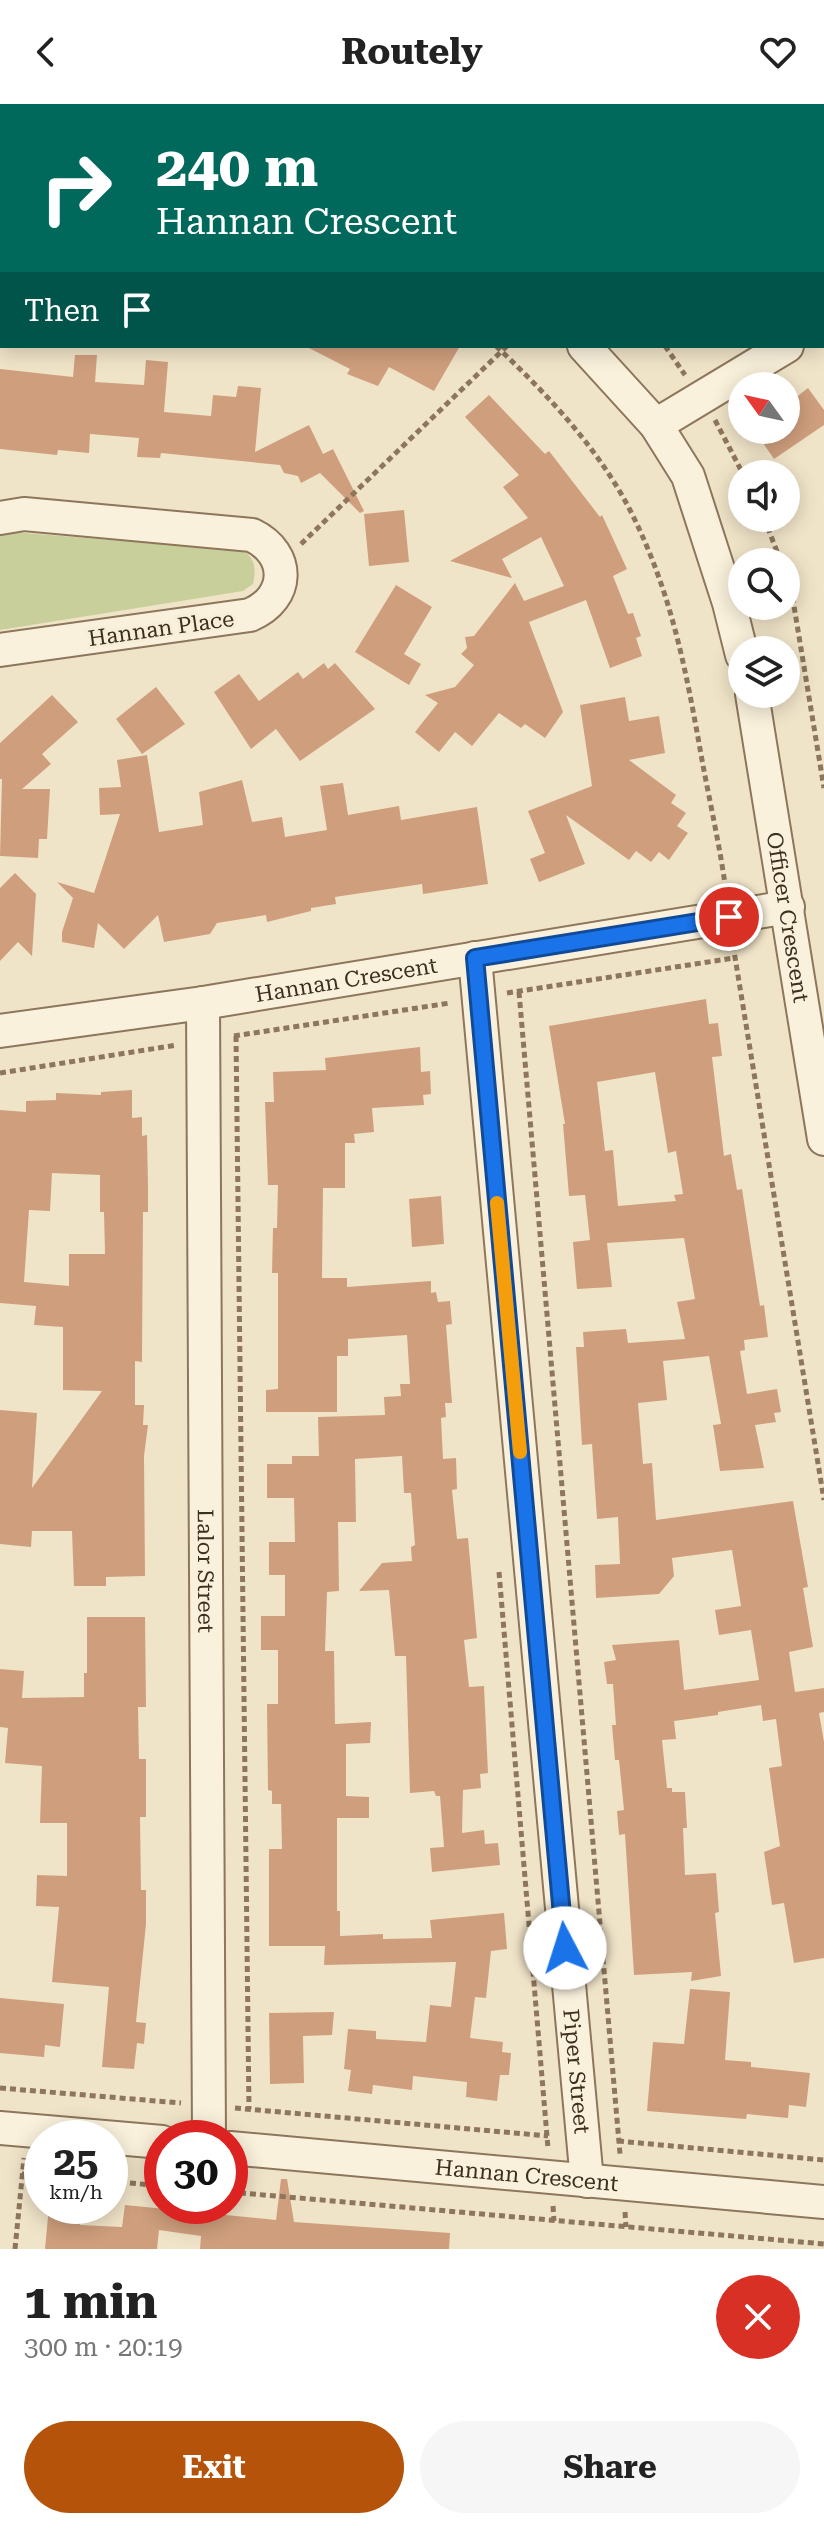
<!DOCTYPE html>
<html lang="en">
<head>
<meta charset="utf-8">
<style>
  :root { --surface:#fff; --page:#f6f6f6; --text:#222; --muted:#767676; --accent:#b45309 }
  body { margin:0; font-family:"Roboto Serif",serif; background:var(--page); color:var(--text); height:100vh; display:flex; flex-direction:column; font-size:30px; white-space:nowrap }
  * { box-sizing:border-box; margin:0 }
  p { font-size:26px; color:var(--muted) }
  .icon { flex:none; width:44px; height:44px; fill:none; stroke:currentColor; stroke-width:2; stroke-linecap:round; stroke-linejoin:round }
  .map { position:relative; height:2145px; overflow:hidden }
  .details { display:flex; flex-direction:column; background:var(--surface); flex:1 }
  .details>* { flex:none }
  .banner { position:absolute; left:0px; top:0px; width:824px; height:244px; box-shadow:0 4px 20px #0003; background:#00695c; color:#fff; overflow:hidden }
  .needle { width:52px; rotate:303deg }
  .buttons { position:absolute; left:728px; top:268px; display:grid; gap:16px }
  .buttons a { display:grid; place-items:center; width:72px; height:72px; border-radius:50%; background:var(--surface); box-shadow:0 4px 20px #0003; font-size:40px }
  .speed { position:absolute; left:24px; top:2016px; display:flex; gap:16px; font-size:40px; font-weight:700; text-align:center }
  .speed>* { display:grid; place-content:center; width:104px; height:104px; border-radius:50%; background:var(--surface); box-shadow:0 4px 20px #0003; line-height:1 }
  .speed small { font-size:20px; font-weight:400 }
  .speed .limit { border:12px solid #d22; background:#fff; color:#111 }
  .pin { position:absolute; display:grid; place-items:center; width:68px; height:68px; color:#fff; margin:-34px; border:4px solid #fff; border-radius:50%; box-shadow:0 2px 8px #0007 }
  .me { position:absolute; width:88px; margin:-44px; rotate:355deg; stroke-linejoin:round; filter:drop-shadow(0 0 6px #0008) }
  .turn { display:flex; align-items:center; gap:28px; height:168px; padding:0 24px; font-size:36px }
  .turn .icon { width:104px; height:104px; stroke-width:2.5 }
  .turn b { display:block; font-size:56px; line-height:68px }
  .then { display:flex; align-items:center; height:76px; padding:0 24px; background:#0003; gap:16px; font-size:30px }
  .round { display:grid; place-items:center; flex:none; width:84px; height:84px; border-radius:42px; background:var(--page) }
  .overview { display:flex; align-items:center; justify-content:space-between; height:136px; padding:0 24px }
  h1 { font-size:48px; font-weight:700; line-height:60px }
  .cta { display:flex; gap:16px; margin-top:auto; padding:16px 24px }
  .cta a { flex:1; height:92px; border-radius:48px; background:var(--accent); color:#fff; font-size:32px; font-weight:700; line-height:92px; text-align:center }
  .cta a+a { background:var(--page); color:var(--text) }
  header { display:flex; justify-content:space-between; align-items:center; height:104px; padding:0 24px; background:var(--surface); font-size:36px; font-weight:700 }
  .map>svg:first-child { display:block }
  .green { fill:#c9cf9b }
  .building { fill:#cf9f7d; fill-rule:evenodd }
  .lines { fill:none; stroke-linecap:round; stroke-linejoin:round }
  .street-casing { stroke:#8d765c; stroke-width:36 }
  .path { stroke:#8d765c; stroke-width:5; stroke-dasharray:6 4; stroke-linecap:butt }
  .street { stroke:#faf1dc; stroke-width:32 }
  .route-casing { stroke:#114b97; stroke-width:20 }
  .route { stroke:#1a73e8; stroke-width:14 }
  .slow { stroke:#f59e0b; stroke-width:14 }
  .labels { text-anchor:middle; stroke-width:6; stroke-linejoin:round; paint-order:stroke }
  .street-label { font-size:22px; fill:#3d2e20; stroke:#f7eed8 }
</style>
</head>
<body>
<header><svg class="icon" aria-label="back" viewBox="0 0 24 24"><path d="M15 5l-7 7 7 7"/></svg>Routely<svg class="icon" aria-label="heart" viewBox="0 0 24 24"><path d="M12 20l-8-8c-3-5 5-10 8-4 3-6 11-1 8 4z"/></svg></header>
<div class="map">
<svg width="824" height="2145" viewBox="0 0 824 2145">
  <rect width="100%" height="100%" fill="#f0e4c8"/>
  <path class="green" d="M0,427L245,447C256,458 256,466 253,480L243,487L0,526Z"/>
  <path class="building" d="M305,242H460L434,287L389,263L378,282L347,270L350,265Z
    M75,251H97L95,278L144,281L146,256L168,258L164,308L211,312L213,291L236,293L238,282L261,284L255,348L309,321L323,350L333,345L364,407L360,409L320,369L301,379L298,372L284,369L280,361L161,349L160,354L137,353L139,334L90,330L89,349L58,346L57,351L0,345V265L73,273Z
    M808,284L824,306V321L774,355L754,326H786V301Z
    M489,291L545,350L549,347L600,413L602,411L627,465L613,472L628,510L633,509L641,532L636,534L642,552L610,564L586,496L529,518L563,608L545,634L525,620L521,624L499,609L472,642L455,628L439,648L415,628L438,599L425,591L455,583L474,561L461,550L467,544L465,533L474,532L515,479L524,497L564,482L541,433L502,455L512,474L450,457L528,414L503,383L519,371L465,313Z
    M404,406L409,458L369,462L364,410Z
    M396,481L432,503L404,550L421,560L409,581L355,548Z
    M324,559L328,565L335,559L375,605L300,657L276,625L251,645L214,588L239,570L259,597L298,568L303,575Z
    M156,583L185,620L142,650L116,615Z
    M52,591L78,618L42,650L51,660L22,685H50L47,735H39L38,754L0,752L2,675H0V639Z
    M625,593L629,617L659,612L665,649L629,656L676,691L671,699L686,709L677,722L688,729L669,756L659,748L651,758L636,747L629,756L566,711L585,760L539,778L530,755L545,749L528,707L592,682L580,601Z
    M147,651L159,728L203,721L199,688L242,676L252,718L282,713L285,733L327,726L320,682L343,679L348,711L399,702L401,716L477,703L488,780L423,790L422,780L335,793L336,800L311,804V807L267,818L266,811L217,819L210,830L164,838L158,811L124,845L98,819L94,844L62,838V828L73,794L57,778L94,789L120,710L100,711L99,684L121,683L117,656Z
    M15,769L36,790L32,852L18,838L0,857V784Z
    M706,895L709,920L718,919L722,952L712,953L724,1052L731,1050L737,1086L742,1085L760,1202L764,1201L768,1233L744,1236L745,1246L740,1247L747,1290L777,1285L781,1308L774,1309L776,1318L755,1321L764,1364L720,1367L713,1321L721,1320L709,1252L663,1257L667,1296L638,1299L643,1360L652,1359L656,1416L793,1397L808,1483L803,1484L813,1543L789,1548L795,1588L824,1584V1608L819,1609L824,1638V1854L794,1859L784,1799L772,1801L764,1748L780,1742L769,1664L782,1662L776,1615L763,1617L761,1601L718,1608V1611L674,1617L676,1635L662,1636L667,1684H672V1688H685L687,1724H683L685,1771L716,1769L719,1808L715,1809L721,1872L691,1877L692,1868L634,1871L625,1730L619,1731L617,1707L624,1706L619,1656H615L612,1621H616L613,1580H607L604,1558L616,1556L612,1541L679,1536L684,1586L759,1576L751,1526L719,1531L715,1506L741,1502L732,1446L672,1454L674,1472L659,1490L596,1494L595,1461L620,1460L618,1413L597,1415L592,1340L582,1341L576,1243H584L583,1228L626,1225L628,1239L685,1235L677,1198L695,1195L684,1134L607,1139L612,1183L577,1185L573,1138L590,1136L585,1091L569,1092L563,1020H565L549,922ZM655,968L668,1049L676,1047L683,1090L674,1091L676,1097L618,1102L613,1046L605,1047L597,978Z
    M420,943L421,968L430,967L431,990L423,991L424,1001L372,1004L374,1028L354,1030L355,1039H345V1084H323L322,1174H347V1183L431,1177V1189L436,1188L438,1198L450,1197L452,1220L446,1221L452,1299H445L446,1313L441,1314L443,1355L456,1354L457,1385L452,1386L457,1435L468,1434L477,1534L464,1536L469,1583L484,1582L488,1669L480,1670L481,1684L463,1686L462,1729L484,1726L485,1740L498,1739L500,1761L432,1768L430,1744L444,1743L440,1692H436L434,1687L410,1689L406,1552H395L389,1486L359,1487L382,1459L412,1457L411,1443L415,1441L411,1389H404L402,1352L355,1355L356,1418H338L339,1487L327,1488L325,1547H334L335,1620L371,1618L370,1639L346,1640V1692L369,1693V1714H337V1807H340V1832L383,1830V1835L432,1834L430,1816L504,1809L507,1845L491,1847L486,1894L475,1893L470,1934L503,1938L502,1948L511,1949L509,1971H500L497,1997L466,1993L467,1978L413,1972L412,1986L373,1981L372,1990L348,1987L351,1966L344,1965L348,1925L376,1927V1935L426,1938L430,1901L451,1903L456,1858L324,1861L325,1842H269V1745H282L281,1700H272V1687L268,1686L267,1600H278V1546H261V1512H285V1471H269V1438H295L294,1394H267V1360H292V1352H319L318,1313L385,1311L384,1293L401,1292L400,1280H410L407,1231L348,1235V1252H337V1308H266V1286L278,1285V1169H272L273,1124H277L278,1081H268L265,998H274L273,968L326,966L325,954Z
    M132,986V1014L142,1013V1032L147,1031L148,1082V1108H143L142,1258L135,1257V1301H144L143,1321H148L144,1352L145,1472L106,1473V1482H74L72,1427H32L31,1443L0,1440V1306L37,1309L32,1384L102,1287L63,1286V1223L34,1221L36,1202L0,1199V1006L26,1008V997L56,996V989L101,991V988ZM52,1069L100,1071V1108H104L105,1150H69V1182L24,1178L29,1106L50,1107Z
    M441,1092L444,1140L412,1143L409,1095Z
    M87,1513H145L146,1603H138L139,1655H146V1713H140L141,1786H146V1820L136,1918L146,1919L144,1940L137,1939L134,1965L102,1963L109,1883L52,1878L59,1803L36,1802L37,1771L67,1772V1719H40L42,1662L5,1659L8,1624L0,1623V1565L24,1567L22,1594L84,1593V1569H87Z
    M690,1885L730,1888L725,1956L751,1958V1963L810,1969L806,2003L789,2001L788,2014L747,2010L746,2015L647,2007L653,1938L684,1940Z
    M0,1894L64,1900L60,1943L45,1941L44,1953L0,1949Z
    M334,1908L332,1931L303,1932L304,1979L270,1980L269,1909Z
    M281,2075H287L294,2118L450,2129L449,2145H200L201,2132L159,2126L157,2145H45L49,2102H81L80,2121L122,2123L125,2101L276,2116Z"/>
  <g class="lines">
    <g class="street-casing">
      <g id="street">
        <path d="M336,2V0"/>
        <path d="M0,35H2"/>
        <path d="M822,221L824,219"/>
        <path d="M584,242L656,321L688,372L729,499L742,551"/>
        <path d="M656,321L787,242"/>
        <path d="M0,414L24,410L252,431C291,450 290,494 250,511L0,546"/>
        <path id="s1" d="M752,590L824,1035"/>
        <path id="s2" d="M475,854L587,2077"/>
        <path id="s3" d="M203,899L209,2034"/>
        <path id="s4" d="M0,927L203,899L788,803"/>
        <path d="M0,2024L162,2038"/>
        <path id="s5" d="M230,2044L824,2098"/>
      </g>
    </g>
    <path class="path" d="M262,0L273,2
      M0,93L2,94
      M496,242C547,290 598,344 630,406C672,489 686,566 702,656C710,699 720,743 726,787
      M665,242L685,271
      M715,316L743,370
      M764,414L781,458
      M301,440L507,242
      M786,474L793,496L824,684
      M733,841L824,1396
      M519,888L620,2050
      M507,889L734,854
      M234,932L450,899
      M236,932L249,2005
      M0,969L177,941
      M499,1468L548,2044
      M0,1984L181,1999
      M235,2004L548,2032
      M618,2037L824,2056
      M22,2070L42,2071
      M110,2077L162,2082
      M230,2088L824,2140
      M553,2102L554,2117
      M625,2108L626,2123
      M15,2145L24,2054"/>
    <use href="#street" class="street"/>
  </g>
  <g class="lines">
    <g class="route-casing">
      <path id="route" d="M565,1844L475,854L729,813"/>
    </g>
    <use href="#route" class="route"/>
    <path class="slow" d="M497,1099L520,1348"/>
  </g>
  <g class="labels">
    <g class="street-label">
      <text transform="translate(161 524) rotate(-8)" y="8">Hannan Place</text>
      <text dy="8" stroke="none"><textPath href="#s1" startOffset="226">Officer Crescent</textPath></text>
      <text dy="8" stroke="none"><textPath href="#s4" startOffset="350">Hannan Crescent</textPath></text>
      <text dy="8" stroke="none"><textPath href="#s3" startOffset="568">Lalor Street</textPath></text>
      <text dy="8" stroke="none"><textPath href="#s2" startOffset="1118">Piper Street</textPath></text>
      <text dy="8" stroke="none"><textPath href="#s5" startOffset="298">Hannan Crescent</textPath></text>
    </g>
  </g>
</svg>
<div class="buttons">
<a><svg class="needle" viewBox="-14 -14 28 28"><path d="M0-13l5 13h-10z" fill="#e53935"/><path d="M0 13l5-13h-10z" fill="#767676"/></svg></a>
<a><svg class="icon" aria-label="sound" viewBox="0 0 24 24"><path d="M4 9h4l5-4v14l-5-4H4zM17 9q2 3 0 6"/></svg></a>
<a><svg class="icon" aria-label="search" viewBox="0 0 24 24"><circle cx="10" cy="10" r="6"/><path d="M15 15l6 6"/></svg></a>
<a><svg class="icon" aria-label="layers" viewBox="0 0 24 24"><path d="M12 4l9 5-9 5-9-5zM3 14l9 5 9-5"/></svg></a>
</div>
<div class="speed"><div>25<small>km/h</small></div><div class="limit">30</div></div>
<div class="pin" style="left:729px;top:813px;background:#d93025"><svg class="icon" aria-label="arrive" viewBox="0 0 24 24"><path d="M6 21V4h12l-3 4 3 4H6"/></svg></div>
<svg class="me" style="left:565px;top:1844px" viewBox="-20 -20 40 40"><circle r="19" fill="#fff"/><path d="M0-13L10 11 0 6-10 11z" fill="#1a73e8"/></svg>
<div class="banner">
<div class="turn"><svg class="icon" aria-label="right" viewBox="0 0 24 24"><path d="M7 20v-9h11M14 6l5 5-5 5"/></svg><div><b>240 m</b>Hannan Crescent</div></div>
<div class="then">Then<svg class="icon" aria-label="arrive" viewBox="0 0 24 24"><path d="M6 21V4h12l-3 4 3 4H6"/></svg></div>
</div>
</div>
<section class="details">
<div class="overview"><div><h1>1 min</h1><p>300 m · 20:19</p></div><a class="round" style="background:#d93025;color:#fff"><svg class="icon" aria-label="close" viewBox="0 0 24 24"><path d="M6 6l12 12M18 6L6 18"/></svg></a></div>
<div class="cta"><a>Exit</a><a>Share</a></div>
</section>
</body>
</html>
